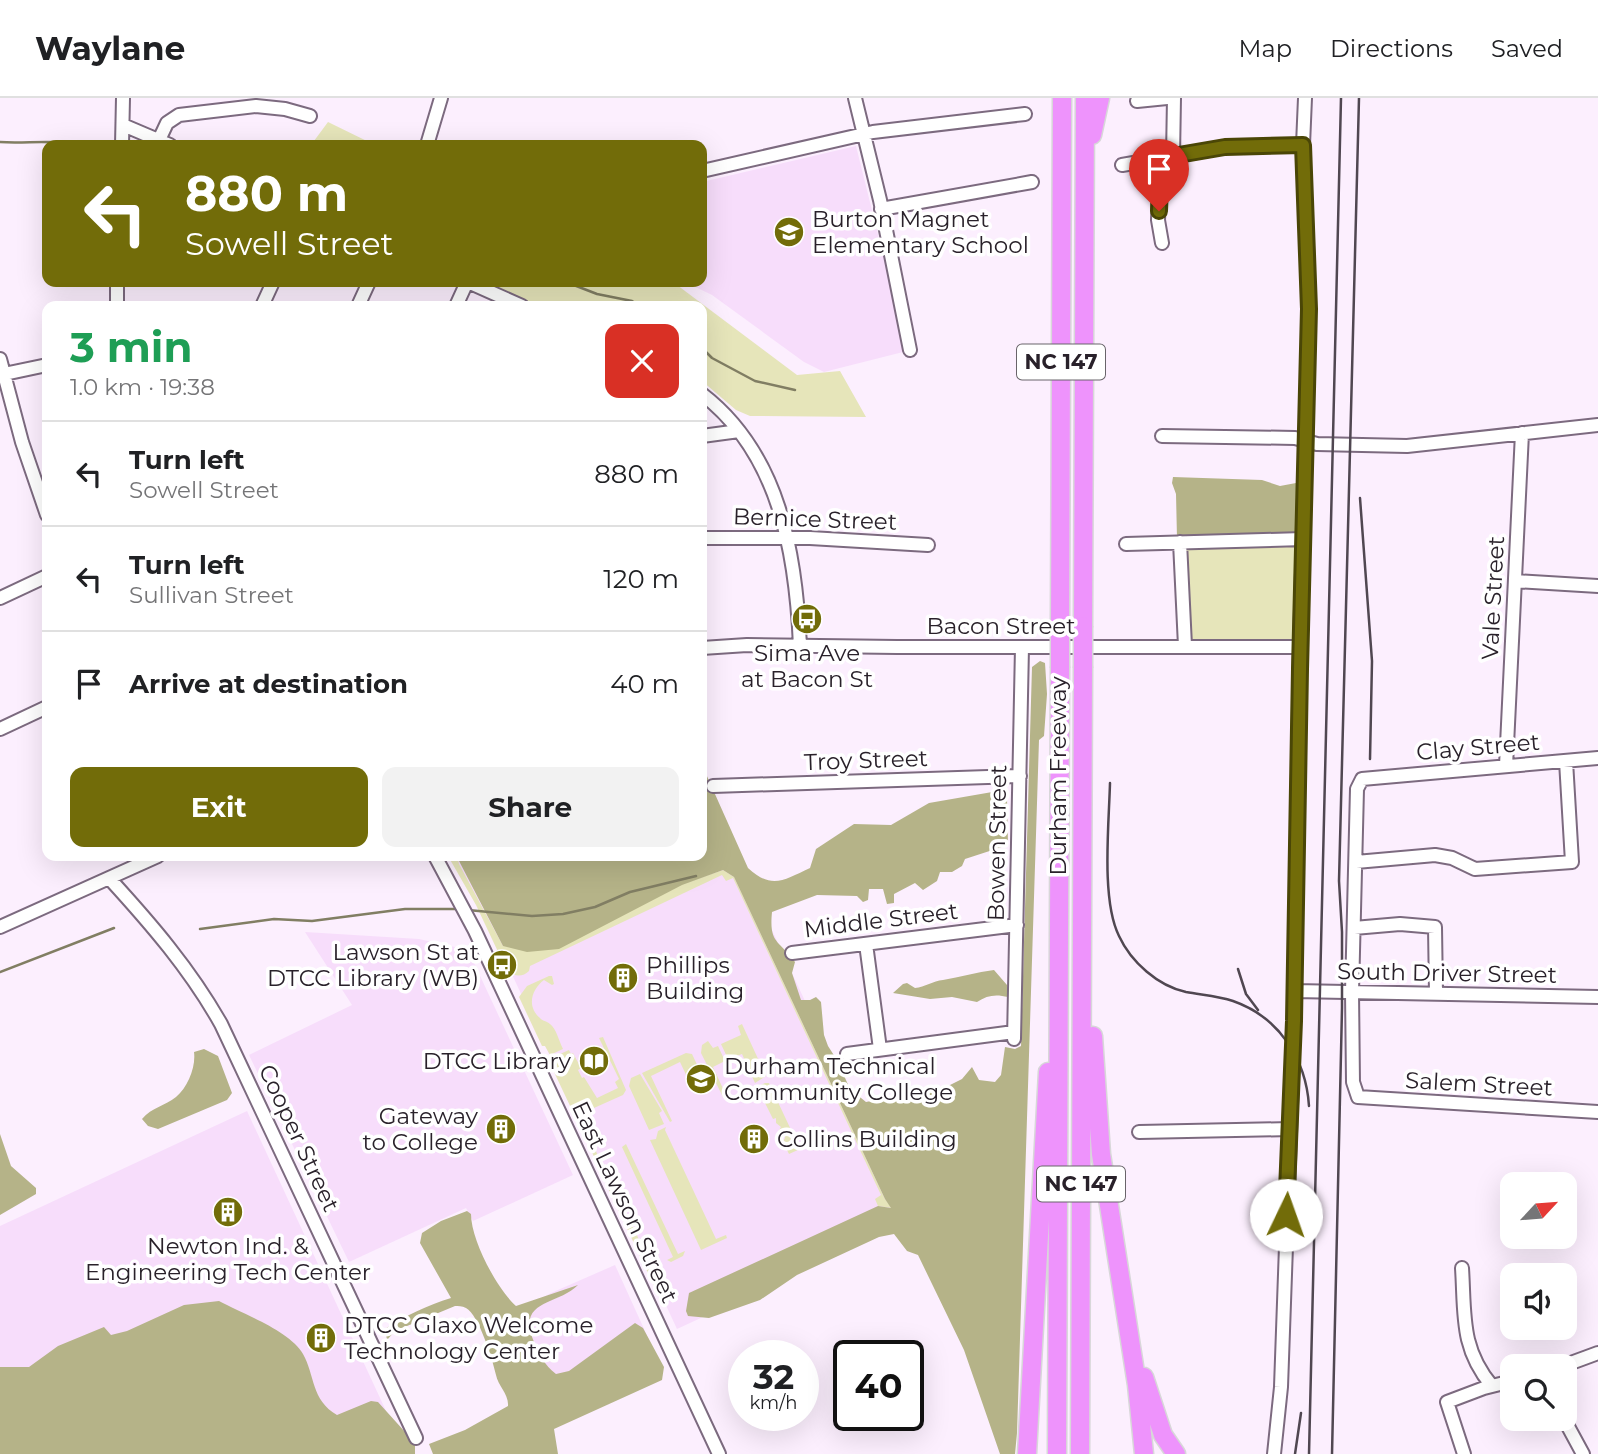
<!DOCTYPE html>
<html lang="en">
<head>
<meta charset="utf-8">
<style>
  :root { --surface:#fff; --page:#f2f2f2; --text:#202124; --muted:#757577; --line:#e0e0e0; --accent:#726c09 }
  body { margin:0; font-family:Montserrat,sans-serif; background:var(--page); color:var(--text); height:100vh; display:flex; flex-direction:column; font-size:26px; white-space:nowrap }
  * { box-sizing:border-box; margin:0 }
  p { font-size:23px; color:var(--muted) }
  .icon { flex:none; width:38px; height:38px; fill:none; stroke:currentColor; stroke-width:2; stroke-linecap:round; stroke-linejoin:round }
  .map { position:relative; flex:1; overflow:hidden }
  .panel { position:absolute; left:42px; top:203px; width:665px; height:560px; display:flex; flex-direction:column; background:var(--surface); border-radius:14px; box-shadow:0 7px 28px #0002 }
  .panel>* { flex:none }
  .hud { position:absolute; left:42px; top:42px; width:665px; height:147px; border-radius:14px; box-shadow:0 7px 28px #0002; background:#726c09; color:#fff; overflow:hidden }
  .needle { width:46px; rotate:64deg }
  .controls { position:absolute; left:1500px; top:1074px; display:grid; gap:14px }
  .controls a { display:grid; place-items:center; width:77px; height:77px; border-radius:14px; background:var(--surface); box-shadow:0 7px 28px #0002; font-size:35px }
  .speed { position:absolute; left:728px; top:1242px; display:flex; gap:14px; font-size:35px; font-weight:700; text-align:center }
  .speed>* { display:grid; place-content:center; width:91px; height:91px; border-radius:50%; background:var(--surface); box-shadow:0 7px 28px #0002; line-height:1 }
  .speed small { font-size:18px; font-weight:400 }
  .speed .limit { border:4px solid #111; border-radius:10px; background:#fff; color:#111 }
  .pin { position:absolute; display:grid; place-items:center; width:60px; height:60px; color:#fff; margin:-72px -30px; border-radius:50% 50% 50% 0; rotate:-45deg; box-shadow:0 0 7px #0007 }
  .pin .icon { rotate:45deg }
  .me { position:absolute; width:77px; margin:-38px; rotate:3deg; stroke-linejoin:round; filter:drop-shadow(0 0 5px #0008) }
  .turn { display:flex; align-items:center; gap:24px; height:147px; padding:0 28px; font-size:32px }
  .turn .icon { width:91px; height:91px; stroke-width:2.5 }
  .turn b { display:block; font-size:49px; line-height:60px }
  .round { display:grid; place-items:center; flex:none; width:74px; height:74px; border-radius:14px; background:var(--page) }
  .head { display:flex; align-items:center; justify-content:space-between; height:119px; padding:0 28px }
  h1 { font-size:42px; font-weight:700; line-height:52px; color:#1e9e55 }
  .primary-button { display:flex; gap:14px; margin-top:auto; padding:14px 28px }
  .primary-button a { flex:1; height:80px; border-radius:14px; background:var(--accent); color:#fff; font-size:28px; font-weight:700; line-height:80px; text-align:center }
  .primary-button a+a { background:var(--page); color:var(--text) }
  ul { padding:0; list-style:none }
  li { display:flex; align-items:center; gap:21px; height:105px; padding:0 28px; border-top:2px solid var(--line) }
  li div { flex:1 }
  li b { display:block; font-size:26px }
  li em { font-style:normal }
  header { display:flex; align-items:center; gap:42px; box-sizing:border-box; height:98px; padding:0 35px; background:var(--surface); border-bottom:2px solid var(--line) }
  header strong { font-size:33px }
  nav { display:flex; gap:38px; margin-inline-start:auto; font-size:24px }
  .map>svg:first-child { display:block }
  .built { fill:#f7ddfb }
  .green { fill:#e6e5ba }
  .forest { fill:#b5b388 }
  .lines { fill:none; stroke-linecap:round; stroke-linejoin:round }
  .stream { stroke:#817e63; stroke-width:2.5 }
  .minor-casing { stroke:#7c6a7f; stroke-width:16 }
  .highway-casing { stroke:#d8d7d9; stroke-width:21 }
  .minor { stroke:#fff; stroke-width:12 }
  .highway { stroke:#ee93fc; stroke-width:18 }
  .rail { stroke:#504751; stroke-width:2.5 }
  .highway-bridge-casing { stroke:#d8d7d9; stroke-width:21; stroke-linecap:butt }
  .highway-bridge { stroke:#ee93fc; stroke-width:18 }
  .route-casing { stroke:#4a4606; stroke-width:18 }
  .route { stroke:#726c09; stroke-width:12 }
  .labels { text-anchor:middle; stroke-width:7; stroke-linejoin:round; paint-order:stroke }
  .shield { fill:#fff; stroke:#69646a; stroke-width:2 }
  .shield-label { font-size:21px; font-weight:bold; fill:#29212a }
  .poi-label { font-size:23px; fill:#29212a; stroke:#fff; text-anchor:start }
  .street-label { font-size:23px; fill:#29212a; stroke:#fff }
</style>
</head>
<body>
<header>
<strong>Waylane</strong>
<nav><a>Map</a><a>Directions</a><a>Saved</a></nav>
</header>
<div class="map">
<svg width="1598" height="1356" viewBox="0 0 1598 1356">
  <rect width="100%" height="100%" fill="#fceffe"/>
  <path class="built" d="M856,48L907,253L824,274L804,264L712,197L685,184H702V84Z
    M702,682L908,1124L677,1231L489,827L452,758H702Z
    M305,834L419,841L468,852L573,1077L473,1123L466,1110L349,1164L249,957L352,907Z
    M247,1013L406,1356H0V1128Z
    M615,1167L650,1244L550,1290L515,1214L551,1195Z"/>
  <path class="green" d="M328,24L375,47H311Z
    M479,184H673L797,277L840,273L866,319L750,318L736,312L702,283V208H534Z
    M1301,444L1298,546H1188L1183,446Z
    M448,758H457L459,766L503,848L723,772L734,779L885,1101L892,1110L878,1108L875,1101L881,1097L733,780L726,783L722,777L530,868L529,873C523,879 516,878 508,875L476,807Z
    M549,878H552L554,886L552,887L544,882C532,891 526,908 540,920C542,923 547,923 550,926C556,930 559,943 563,951L550,957L545,948H542L519,899L527,888Z
    M742,926L766,978L755,985L742,956L728,961L721,946L741,937L738,928Z
    M603,939L626,992L623,997L585,1014L589,1023L583,1026L601,1064L598,1067L554,974L556,970L551,960L569,952L571,956L573,955L581,970L578,972L582,980L584,979L597,1000L618,990L615,984L619,981L599,940Z
    M708,943L713,950L718,948L725,963L713,969L726,997L723,999L701,955L702,947Z
    M686,955L692,956L701,975L688,981L680,964L651,978L672,1023L670,1024L642,975Z
    M640,976L662,1013L659,1015L664,1026L649,1032L629,988L631,980Z
    M765,985H769L800,1051L789,1056L786,1050L788,1045L783,1043L785,1040L784,1036L778,1034L781,1029L776,1025V1020L773,1021L757,989Z
    M666,1029L665,1032L716,1141L726,1137L727,1140L701,1152L650,1042L656,1041L658,1033Z
    M626,1046L678,1156L685,1153L683,1158L671,1164L667,1162L673,1159L622,1049Z
    M607,1073L656,1178L662,1176L666,1188L659,1193L656,1192L607,1088L603,1075Z"/>
  <path class="forest" d="M1173,379L1262,382L1280,388L1296,385L1298,436L1177,440L1176,396L1172,385Z
    M1040,563L1045,565L1047,596L1044,638L1039,642L1017,1335L1015,1356H1000L964,1252L918,1157L907,1153L894,1136L879,1139L797,1177L760,1202L709,1220L688,1218L686,1213L689,1195L878,1108L891,1110L885,1101L734,779L723,772L682,787L559,851L527,854L503,848L458,761L461,758H702V667L748,770C772,792 784,782 810,770L816,751L854,726L891,727L929,705L998,693L1007,701L1008,747L965,761L962,768L952,774H940L937,783L923,792L915,785L894,796V805L887,806L883,791H869L868,802L863,804L857,798L817,797L772,814C769,846 778,841 795,864L792,875L801,902H810L816,899L821,904L824,937L828,948L837,962L850,991L866,1004L950,987L962,981L972,969L979,982L995,984L1001,977L1005,949L1015,951L1021,948L1032,569Z
    M994,872L1007,887L1008,899C996,896 987,897 977,904L952,899L930,901L893,895L903,886L907,885L915,890C925,889 933,883 943,882C960,879 977,874 994,872Z
    M204,951L218,958L232,995L227,1002L158,1031L148,1028L142,1021C152,1009 165,1008 176,999C188,989 196,969 194,954Z
    M0,1036L11,1068L36,1090V1096L0,1117Z
    M467,1113L471,1116C471,1142 497,1191 516,1208L578,1187C557,1208 516,1201 534,1244C540,1257 544,1267 556,1276L569,1273L635,1225L643,1230L664,1269L662,1282L554,1331L558,1356H433L429,1346L465,1332L508,1308C509,1296 498,1288 496,1277C493,1263 479,1217 466,1210C462,1208 458,1208 455,1208L395,1233L387,1242L385,1231C405,1218 428,1207 451,1200L420,1145L422,1135L441,1123Z
    M219,1203C243,1216 290,1233 303,1256C315,1277 311,1302 337,1317L371,1303L378,1304L415,1345V1356H0V1269H29L58,1248L104,1229L111,1237L127,1233L184,1207Z"/>
  <g class="lines">
    <path class="stream" d="M0,44C25,46 52,41 76,47
      M566,184L597,196L632,203L639,208
      M702,250L712,260L755,283L795,292
      M468,812L532,818L563,816L595,809L630,794L696,778
      M200,831L274,821L312,823L405,811H458
      M0,874L114,830"/>
    <g class="minor-casing">
      <path id="minor" d="M855,0L880,102L910,252
        M1137,3L1167,0
        M123,27L170,47
        M159,42L167,25L179,17L256,8L285,11L310,18
        M122,47L123,0
        M427,47L441,0
        M1173,58L1174,0
        M1161,60L1158,122L1162,145
        M1122,67L1225,49L1303,47
        M702,73L873,34L1025,16
        M881,111L1032,84
        M468,184L522,208
        M117,208V184
        M262,208L273,184
        M358,208L369,184
        M456,208L467,184
        M0,261L22,344L47,417
        M0,277L47,267
        M702,296C780,356 796,456 800,548
        M702,338L739,333
        M1162,338L1295,340L1317,346L1407,348L1598,327
        M702,440H810L928,447
        M1180,444L1185,548
        M1126,446L1303,441
        M1515,483L1598,488
        M0,500L47,478
        M702,550L747,547L897,549H1300
        M0,631L47,609
        M1598,660L1362,681L1357,691L1352,894L1353,984L1358,999L1598,1014
        M1506,668L1522,335
        M713,688L1020,678
        M435,758L475,833L719,1356
        M1356,764L1435,757L1452,760L1475,771L1572,764L1566,663
        M109,780C151,826 190,871 221,926L416,1340
        M0,829L158,758
        M1354,830L1400,826L1435,829L1436,896
        M866,846L880,951
        M792,855L1017,827
        M1295,893L1598,899
        M1014,941L1022,549
        M847,956L1014,934
        M1139,1034L1290,1031
        M1462,1170C1465,1216 1460,1250 1492,1288
        M1560,1269L1598,1255
        M1564,1321L1583,1356
        M1274,1356L1281,1289L1294,923L1300,549L1308,251V173L1303,47L1305,0
        M1464,1356L1447,1304L1484,1290L1512,1283"/>
    </g>
    <g class="highway-casing">
      <path id="highway" d="M1092,37L1100,0
        M1060,528L1062,0
        M1083,528L1085,0
        M1093,938L1101,1056L1137,1287L1144,1356
        M1144,1279L1163,1337L1176,1356
        M1027,1356L1048,974
        M1057,1356L1060,570
        M1080,1356L1083,570"/>
    </g>
    <use href="#minor" class="minor"/>
    <use href="#highway" class="highway"/>
    <path class="rail" d="M1360,400L1372,563L1370,661
      M1110,685C1109,726 1101,802 1119,838C1131,864 1158,888 1186,894C1202,897 1218,898 1233,903C1279,919 1306,961 1309,1008
      M1238,871L1246,896L1258,912
      M1295,1356L1301,1315
      M1309,1356L1341,0
      M1332,1356L1342,910V834L1339,783L1359,0"/>
    <g class="highway-bridge-casing">
      <path id="highway-bridge" d="M1060,570V528
        M1083,570V528"/>
    </g>
    <use href="#highway-bridge" class="highway-bridge"/>
  </g>
  <g class="lines">
    <g class="route-casing">
      <path id="route" d="M1159,113L1161,60L1225,49L1303,47L1309,211L1300,571L1294,923L1286,1117"/>
    </g>
    <use href="#route" class="route"/>
  </g>
  <defs>
    <g id="school-disc" transform="scale(1.575)"><circle r="9.5" fill="#726c09" stroke="#fff"/><path d="M0-5L7-2L0 1L-7-2ZM-4 1L0 2.5L4 1V4Q0 6-4 4Z" fill="#fff"/></g>
    <g id="bus-disc" transform="scale(1.575)"><circle r="9.5" fill="#726c09" stroke="#fff"/><path d="M-5-6H5V4H4V6H2V4H-2V6H-4V4H-5ZM-3.5-4V0h7V-4ZM-3.5 1.2v1.5H-2V1.2ZM2 1.2v1.5H3.5V1.2Z" fill="#fff"/></g>
    <g id="building-disc" transform="scale(1.575)"><circle r="9.5" fill="#726c09" stroke="#fff"/><path d="M-4-6H4V6H1V3H-1V6H-4ZM-2.5-4.3h1.7v1.8h-1.7ZM.8-4.3h1.7v1.8H.8ZM-2.5-1h1.7V.8h-1.7ZM.8-1h1.7V.8H.8Z" fill="#fff"/></g>
    <g id="library-disc" transform="scale(1.575)"><circle r="9.5" fill="#726c09" stroke="#fff"/><path d="M-6-4Q-3-5.5-.7-3.5V5Q-3 3-6 4ZM6-4Q3-5.5 .7-3.5V5Q3 3 6 4Z" fill="#fff"/></g>
    <g id="university-disc" transform="scale(1.575)"><circle r="9.5" fill="#726c09" stroke="#fff"/><path d="M0-5L7-2L0 1L-7-2ZM-4 1L0 2.5L4 1V4Q0 6-4 4Z" fill="#fff"/></g>
  </defs>
  <g fill-rule="evenodd">
    <use href="#school-disc" x="789" y="134"/>
    <use href="#bus-disc" x="807" y="521"/>
    <use href="#bus-disc" x="502" y="867"/>
    <use href="#building-disc" x="623" y="880"/>
    <use href="#library-disc" x="594" y="963"/>
    <use href="#university-disc" x="701" y="981"/>
    <use href="#building-disc" x="501" y="1031"/>
    <use href="#building-disc" x="754" y="1041"/>
    <use href="#building-disc" x="228" y="1114"/>
    <use href="#building-disc" x="321" y="1240"/>
  </g>
  <g class="labels">
    <g class="shield">
      <rect x="1017" y="246.5" width="88" height="35" rx="5"/>
      <rect x="1037" y="1068.5" width="88" height="35" rx="5"/>
    </g>
    <g class="shield-label">
      <text x="1061" y="271">NC 147</text>
      <text x="1081" y="1093">NC 147</text>
    </g>
    <g class="poi-label">
      <text x="812" y="129">Burton Magnet<tspan x="812" dy="26">Elementary School</tspan></text>
      <text x="807" y="563" text-anchor="middle">Sima Ave<tspan x="807" dy="26">at Bacon St</tspan></text>
      <text x="479" y="862" text-anchor="end">Lawson St at<tspan x="479" dy="26">DTCC Library (WB)</tspan></text>
      <text x="646" y="875">Phillips<tspan x="646" dy="26">Building</tspan></text>
      <text x="571" y="971" text-anchor="end">DTCC Library</text>
      <text x="724" y="976">Durham Technical<tspan x="724" dy="26">Community College</tspan></text>
      <text x="478" y="1026" text-anchor="end">Gateway<tspan x="478" dy="26">to College</tspan></text>
      <text x="777" y="1049">Collins Building</text>
      <text x="228" y="1156" text-anchor="middle">Newton Ind. &amp;<tspan x="228" dy="26">Engineering Tech Center</tspan></text>
      <text x="344" y="1235">DTCC Glaxo Welcome<tspan x="344" dy="26">Technology Center</tspan></text>
    </g>
    <g class="street-label">
      <text transform="translate(815 421) rotate(2)" y="8">Bernice Street</text>
      <text transform="translate(1493 500) rotate(-87)" y="8">Vale Street</text>
      <text x="1001" y="536">Bacon Street</text>
      <text transform="translate(1478 649) rotate(-5)" y="8">Clay Street</text>
      <text transform="translate(866 662) rotate(-2)" y="8">Troy Street</text>
      <text transform="translate(1058 678) rotate(-90)" y="8">Durham Freeway</text>
      <text transform="translate(997 745) rotate(-89)" y="8">Bowen Street</text>
      <text transform="translate(881 822) rotate(-7)" y="8">Middle Street</text>
      <text transform="translate(1447 875) rotate(1)" y="8">South Driver Street</text>
      <text transform="translate(1479 986) rotate(3)" y="8">Salem Street</text>
      <text transform="translate(299 1040) rotate(65)" y="8">Cooper Street</text>
      <text transform="translate(625 1104) rotate(65)" y="8">East Lawson Street</text>
    </g>
  </g>
</svg>
<div class="controls">
<a><svg class="needle" viewBox="-14 -14 28 28"><path d="M0-13l5 13h-10z" fill="#e53935"/><path d="M0 13l5-13h-10z" fill="#757577"/></svg></a>
<a><svg class="icon" aria-label="sound" viewBox="0 0 24 24"><path d="M4 9h4l5-4v14l-5-4H4zM17 9q2 3 0 6"/></svg></a>
<a><svg class="icon" aria-label="search" viewBox="0 0 24 24"><circle cx="10" cy="10" r="6"/><path d="M15 15l6 6"/></svg></a>
</div>
<div class="speed"><div>32<small>km/h</small></div><div class="limit">40</div></div>
<div class="pin" style="left:1159px;top:113px;background:#d93025"><svg class="icon" aria-label="arrive" viewBox="0 0 24 24"><path d="M6 21V4h12l-3 4 3 4H6"/></svg></div>
<svg class="me" style="left:1286px;top:1117px" viewBox="-20 -20 40 40"><circle r="19" fill="#fff"/><path d="M0-13L10 11 0 6-10 11z" fill="#726c09"/></svg>
<div class="hud">
<div class="turn"><svg class="icon" aria-label="left" viewBox="0 0 24 24"><path d="M17 20v-9H6M10 6l-5 5 5 5"/></svg><div><b>880 m</b>Sowell Street</div></div>
</div>
<section class="panel">
<div class="head"><div><h1>3 min</h1><p>1.0 km · 19:38</p></div><a class="round" style="background:#d93025;color:#fff"><svg class="icon" aria-label="close" viewBox="0 0 24 24"><path d="M6 6l12 12M18 6L6 18"/></svg></a></div>
<ul>
<li><svg class="icon" aria-label="left" viewBox="0 0 24 24"><path d="M17 20v-9H6M10 6l-5 5 5 5"/></svg><div><b>Turn left</b><p>Sowell Street</p></div><em>880 m</em></li>
<li><svg class="icon" aria-label="left" viewBox="0 0 24 24"><path d="M17 20v-9H6M10 6l-5 5 5 5"/></svg><div><b>Turn left</b><p>Sullivan Street</p></div><em>120 m</em></li>
<li><svg class="icon" aria-label="arrive" viewBox="0 0 24 24"><path d="M6 21V4h12l-3 4 3 4H6"/></svg><div><b>Arrive at destination</b></div><em>40 m</em></li>
</ul>
<div class="primary-button"><a>Exit</a><a>Share</a></div>
</section>
</div>
</body>
</html>
